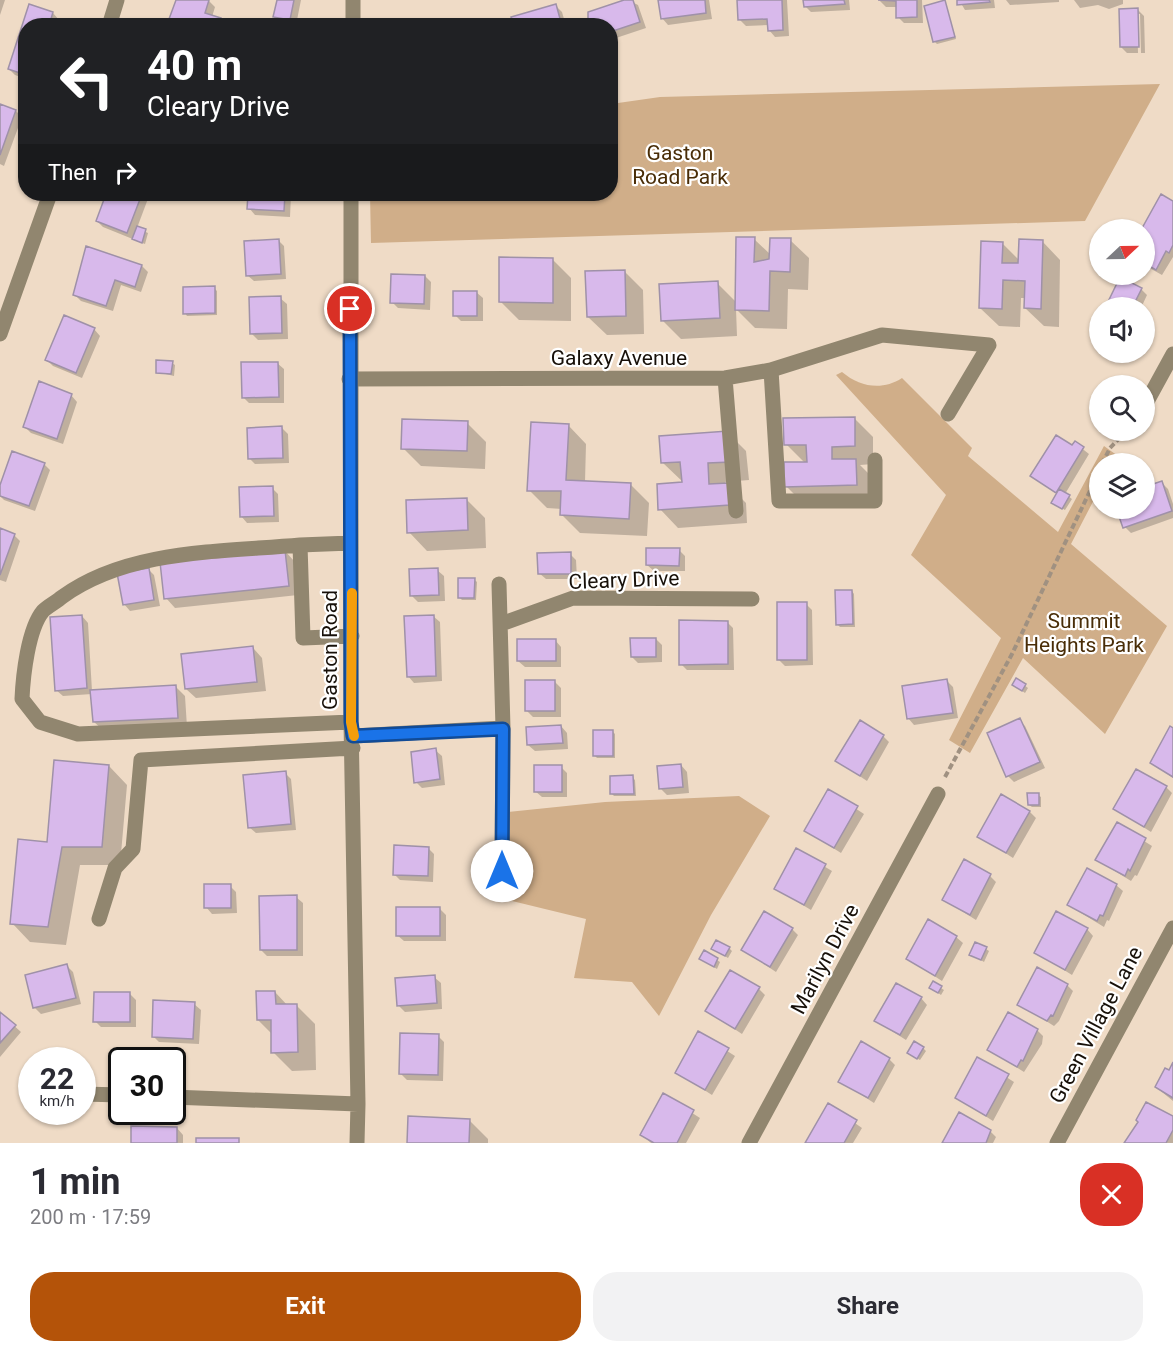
<!DOCTYPE html>
<html lang="en">
<head>
<meta charset="utf-8">
<style>
  :root { --surface:#fff; --page:#f2f2f3; --text:#2b2b33; --muted:#7c7c81; --accent:#b45309 }
  body { margin:0; font-family:Roboto,sans-serif; background:var(--page); color:var(--text); height:100vh; display:flex; flex-direction:column; font-size:22px; white-space:nowrap }
  * { box-sizing:border-box; margin:0 }
  p { font-size:20px; color:var(--muted) }
  .icon { flex:none; width:33px; height:33px; fill:none; stroke:currentColor; stroke-width:2; stroke-linecap:round; stroke-linejoin:round }
  .map { position:relative; height:1143px; overflow:hidden }
  .side { display:flex; flex-direction:column; background:var(--surface); flex:1 }
  .side>* { flex:none }
  .top-card { position:absolute; left:18px; top:18px; width:600px; height:183px; border-radius:24px; box-shadow:0 2px 4px #0004; background:#202124; color:#fff; overflow:hidden }
  .needle { width:39px; rotate:68deg }
  .buttons { position:absolute; left:1089px; top:219px; display:grid; gap:12px }
  .buttons a { display:grid; place-items:center; width:66px; height:66px; border-radius:50%; background:var(--surface); box-shadow:0 2px 4px #0004; font-size:30px }
  .speed { position:absolute; left:18px; top:1047px; display:flex; gap:12px; font-size:30px; font-weight:700; text-align:center }
  .speed>* { display:grid; place-content:center; width:78px; height:78px; border-radius:50%; background:var(--surface); box-shadow:0 2px 4px #0004; line-height:1 }
  .speed small { font-size:15px; font-weight:400 }
  .speed .limit { border:3px solid #111; border-radius:9px; background:#fff; color:#111 }
  .pin { position:absolute; display:grid; place-items:center; width:51px; height:51px; color:#fff; margin:-26px; border:3px solid #fff; border-radius:50%; box-shadow:0 2px 6px #0007 }
  .me { position:absolute; width:66px; margin:-33px; rotate:0deg; stroke-linejoin:round; filter:drop-shadow(0 0 4px #0008) }
  .turn { display:flex; align-items:center; gap:21px; height:126px; padding:0 30px; font-size:27px }
  .turn .icon { width:78px; height:78px; stroke-width:2.5 }
  .turn b { display:block; font-size:42px; line-height:51px }
  .then { display:flex; align-items:center; height:57px; padding:0 30px; background:#0003; gap:12px; font-size:22px }
  .round { display:grid; place-items:center; flex:none; width:63px; height:63px; border-radius:24px; background:var(--page) }
  .head { display:flex; align-items:center; justify-content:space-between; height:102px; padding:0 30px }
  h1 { font-size:36px; font-weight:700; line-height:45px }
  .cta { display:flex; gap:12px; margin-top:auto; padding:12px 30px }
  .cta a { flex:1; height:69px; border-radius:24px; background:var(--accent); color:#fff; font-size:24px; font-weight:700; line-height:69px; text-align:center }
  .cta a+a { background:var(--page); color:var(--text) }
  .map>svg:first-child { display:block }
  .green { fill:#d0ae89 }
  .shadow { fill:#0003 }
  .building { fill:#d8b9eb; stroke:#9f91a8; stroke-width:1.5 }
  .lines { fill:none; stroke-linecap:round; stroke-linejoin:round }
  .path { stroke:#a09181; stroke-width:4; stroke-dasharray:6 3; stroke-linecap:butt }
  .minor { stroke:#91866f; stroke-width:15 }
  .route-casing { stroke:#114b97; stroke-width:15 }
  .route { stroke:#1a73e8; stroke-width:10 }
  .slow { stroke:#f59e0b; stroke-width:10 }
  .labels { text-anchor:middle; stroke-width:4.5; stroke-linejoin:round; paint-order:stroke }
  .park-label { font-size:21px; fill:#492d07; stroke:#fff }
  .street-label { font-size:21px; fill:#171009; stroke:#fff }
</style>
</head>
<body>
<div class="map">
<svg width="1173" height="1143" viewBox="0 0 1173 1143">
  <rect width="100%" height="100%" fill="#efdbc6"/>
  <path class="green" d="M1160,84L1085,221L371,243L370,194H610L611,104L660,97Z
    M842,372C860,387 882,391 902,378L972,448L968,456L1058,532L1104,446L1118,456L1114,463L1100,464L1099,490L1071,544L1167,626L1105,734L1023,658L970,753L949,740L1001,638L911,555L946,495L836,375Z
    M739,796L770,816L711,915L659,1016L632,982L574,978L586,919L504,899L507,812L605,802Z"/>
  <path class="shadow" d="M0,0H5L0,15Z
    M178,0L209,1L215,7L212,17L225,26L177,25L171,19Z
    M278,0H301L296,25L281,22L275,16Z
    M628,0L638,5L646,28L610,40V26Z
    M660,0H709L712,19L668,25L662,18Z
    M738,0H787L789,36L775,37L769,30V25L746,26L740,20Z
    M805,0H849L850,10L811,12L805,6Z
    M922,0L923,23H904L898,17L897,7H886L879,0Z
    M959,0H994L995,8L965,10Z
    M1006,0H1059V2L1010,5Z
    M1074,0H1123V4L1109,9L1098,5L1080,8Z
    M945,2L956,39L937,44L934,41Z
    M30,6L53,13L59,20L58,26H26V79L15,75L9,69Z
    M556,6L562,12L566,26H515Z
    M1138,10L1144,16L1145,53H1141L1140,14H1137L1138,53H1127L1121,47Z
    M0,106L16,111L22,117L4,166L0,164Z
    M107,194H147L149,196L137,228L148,233L145,244L103,227L97,221Z
    M202,194H209L210,200H205Z
    M250,194H291L290,217L255,215L249,208Z
    M1173,203V257L1162,275L1144,265V230Z
    M754,239L771,255L790,240L809,258L808,290L788,289L787,329L755,328L736,309L737,336L681,339L662,320L717,283L737,303Z
    M278,240L284,246L286,279L254,281L247,275Z
    M1042,241L1060,260L1059,327L1044,326L1025,308V298H1021L1020,327L999,326L980,308L1002,243L1020,261Z
    M552,259L571,278V321L519,320L501,302Z
    M142,266L148,272L141,292L121,285L113,311L81,301L75,295Z
    M624,271L643,290L644,334L607,335L588,317Z
    M425,276L431,282L430,310L398,308L392,302Z
    M214,288L217,291V315L187,316L185,313Z
    M1141,289L1147,295L1141,308H1107Z
    M476,292L483,298V321H461L455,315Z
    M280,298L287,304L288,339L258,340L252,334Z
    M94,329L100,336L82,378L53,366L47,360Z
    M172,363L175,365L174,376L157,372Z
    M277,363L284,369V403H249L243,397Z
    M71,395L77,402L63,444L31,433L25,427Z
    M854,418L873,437V464L860,465L874,479L875,503L804,504L786,486L805,463L786,444Z
    M467,423L486,442L485,469L421,466L403,448Z
    M568,425L586,444L585,482L630,484L649,503L647,536L580,533L562,515V509L547,508L529,490Z
    M282,428L288,434L289,463L255,464L249,458Z
    M728,433L746,451L749,480L725,482L746,503L747,523L678,528L660,509L684,483L663,463Z
    M1075,443L1089,454L1065,494L1072,499L1065,510L1056,505L1058,495L1032,476Z
    M44,464L50,470L35,511L4,500L0,496V489Z
    M1162,483L1168,489L1173,504V518L1131,533L1125,527L1144,508Z
    M272,488L278,494L279,522L247,523L241,516Z
    M466,499L485,518L486,548L427,551L409,532Z
    M0,530L14,535L20,541L6,582L0,580Z
    M679,550L685,556V571H654L647,565Z
    M285,551L294,561L298,595L175,608L166,598Z
    M570,554L576,560L577,579H546L539,573Z
    M148,569L154,575L160,606L130,611L124,604Z
    M437,570L444,576L445,601L418,602L412,596Z
    M474,579L477,582L476,600H462L459,597Z
    M852,591L854,594L855,627H840L837,624Z
    M806,604L812,610L813,665L785,666L779,660Z
    M82,616L88,623L92,691L176,687L185,696L187,727L104,731L94,722L92,694L63,696L56,690Z
    M433,616L440,622L442,681L414,683L408,676Z
    M727,622L733,628L734,670H687L681,664Z
    M656,639L662,645V662L638,663L632,657Z
    M555,640L561,647V667H525L518,661Z
    M253,648L262,658L266,691L196,698L186,689Z
    M1017,680L1028,688L1025,693L1014,685Z
    M947,681L953,687L958,718L914,725L908,718Z
    M555,682L561,688V717H533L527,711Z
    M1019,720L1025,726L1045,768L1014,782L1008,776Z
    M561,726L567,733L568,749L535,751L528,745Z
    M1173,730V778L1152,763Z
    M613,732L615,734V758H597L595,756Z
    M883,736L889,742L867,781L837,761Z
    M435,750L442,756L445,785L422,788L416,782Z
    M681,765L687,772L689,793L667,795L661,789Z
    M109,766L127,785L120,865H80L66,945L30,942L12,923L48,843Z
    M561,767L567,773V797H542L535,791Z
    M285,773L291,779L296,830L256,833L249,827Z
    M632,777L635,780L636,796H614L612,794Z
    M1166,787L1172,793L1151,832L1115,809Z
    M829,791L864,814L841,853L806,831Z
    M1038,795L1041,797V807H1032L1029,805Z
    M1030,812L1036,818L1013,858L979,836Z
    M1117,824L1152,846L1137,876L1135,875L1131,881L1097,860Z
    M428,848L434,854L433,882L400,880L394,874Z
    M797,850L832,871L811,910L776,889Z
    M990,876L996,882L976,920L944,900Z
    M1116,885L1123,891L1109,921L1107,920L1104,927L1068,905Z
    M230,886L236,892L237,913L212,914L206,907Z
    M296,897L303,903V956H267L261,950Z
    M440,909L446,915V941H404L397,935Z
    M792,929L798,935L776,972L743,950Z
    M1087,929L1093,936L1072,975L1035,952Z
    M956,937L963,943L942,981L908,959Z
    M729,948L732,951L728,958L716,951Z
    M986,949L989,951L984,962L971,954Z
    M705,952L720,962L717,969L704,961Z
    M67,966L73,972L81,1004L41,1014L35,1008L27,976Z
    M434,977L441,983L442,1009L405,1012L399,1006Z
    M933,983L944,990L941,995L931,988Z
    M1067,985L1073,991L1059,1021L1054,1026L1019,1004Z
    M759,989L765,995L742,1034L707,1011Z
    M275,992L288,1006L296,1005L315,1024L316,1070L292,1071L273,1052L272,1034L258,1020Z
    M130,994L136,1000V1027H101L95,1021Z
    M921,998L927,1005L906,1040L876,1021Z
    M194,1004L201,1010L199,1044L159,1042L153,1036Z
    M0,1013L21,1032L0,1057Z
    M1037,1030L1043,1036L1042,1044L1024,1072L989,1050Z
    M699,1033L735,1056L712,1095L676,1072Z
    M438,1036L444,1042L443,1081L407,1080L401,1074Z
    M923,1048L926,1051L920,1060L911,1055Z
    M889,1059L895,1065L874,1103L840,1081Z
    M978,1059L1014,1082L993,1121L957,1098Z
    M1173,1065V1101L1156,1087Z
    M664,1095L700,1118L686,1143H651L642,1135Z
    M829,1105L862,1128L853,1143H807Z
    M1173,1118V1143H1127L1140,1122Z
    M469,1120L488,1139V1143H408Z
    M177,1128L183,1135V1143H132Z
    M990,1131L996,1137L993,1143H943Z"/>
  <path class="building" d="M176,0H209L205,13L221,18L218,26H187L169,19Z
    M277,0H294L290,20L273,17Z
    M624,0H633L640,22L610,32V26H588V12Z
    M658,0H705L706,13L661,19Z
    M737,0H782L783,30L768,31L767,19L738,20Z
    M803,0H844L845,4L804,7Z
    M878,0H917V17L896,18V1Z
    M945,0L955,37L933,42L924,6Z
    M957,0H989L990,2L957,5Z
    M29,4L53,12L49,26H26V75L8,69Z
    M556,4L562,26H514L511,17Z
    M1138,8L1139,47H1120L1119,9Z
    M0,104L16,110L0,155Z
    M106,194H142L127,233L96,221Z
    M248,194H285L284,211L247,209Z
    M1161,194L1173,201V245L1169,253L1166,251L1156,270L1144,263V230H1141Z
    M137,226L146,229L142,243L132,239Z
    M736,237H755L754,262L769,259L770,238H791L790,272L770,271L769,311L735,310Z
    M279,239L281,274L246,276L244,241Z
    M1019,239L1043,240L1041,309L1024,308L1025,281L1003,280L1002,309L979,308L981,241L1003,242L1002,263H1018Z
    M86,246L142,265L135,287L115,280L106,306L73,295Z
    M499,257L553,258V303L499,302Z
    M625,270L626,316L587,317L585,271Z
    M391,274L425,275L424,304L390,303Z
    M1120,277L1142,288L1132,308H1105Z
    M718,281L720,318L661,321L659,284Z
    M215,286V313L183,314V287Z
    M453,291H477V316H453Z
    M281,296L282,333L250,334L249,297Z
    M64,315L95,328L76,373L45,360Z
    M156,360L173,361L171,374L156,373Z
    M241,362H278L279,397L242,398Z
    M39,381L72,394L57,439L23,427Z
    M855,417V446L832,447V459H856L857,485L784,487V462H807L806,445H784L783,418Z
    M402,419L468,421L467,451L401,449Z
    M531,422L569,424L566,480L631,483L629,519L560,515L561,491H527Z
    M282,426L283,458L248,459L247,428Z
    M728,431L731,462L708,463L709,484L728,483L730,505L658,510L657,484L682,482L680,462L661,463L659,436Z
    M1056,435L1072,445L1075,441L1084,447L1056,493L1030,476Z
    M12,451L45,463L29,506L0,496V485Z
    M1162,481L1172,511L1123,528L1116,508H1144V487Z
    M273,486L274,516L240,517L239,487Z
    M1059,489L1070,495L1062,509L1051,503Z
    M467,498L468,530L407,533L406,500Z
    M0,528L15,534L0,575Z
    M646,548H680L679,566L646,565Z
    M285,550L289,586L164,599L160,562Z
    M571,552V574H538L537,553Z
    M149,568L154,600L123,605L117,573Z
    M438,568L439,595L410,596L409,569Z
    M458,578H475L474,598H458Z
    M835,590H852L853,624L836,625Z
    M777,602H807V660H777Z
    M82,615L87,688L55,691L50,617Z
    M434,615L436,676L407,677L404,616Z
    M679,620L728,621V664L679,665Z
    M630,638H656V657H631Z
    M517,639H556V661H517Z
    M253,646L257,682L185,689L181,654Z
    M1016,678L1026,684L1022,691L1012,685Z
    M947,679L953,713L907,719L902,686Z
    M525,680H555V711H525Z
    M176,685L178,718L93,722L90,690Z
    M1020,718L1040,762L1006,777L987,733Z
    M860,720L884,735L860,776L835,761Z
    M561,725L563,743L527,745L526,727Z
    M1170,726L1173,728V777L1150,763Z
    M593,730H613V756H593Z
    M436,748L440,779L414,783L411,752Z
    M54,760L109,765L102,847H62L48,927L10,924L18,839L47,842Z
    M681,764L683,787L659,789L657,766Z
    M534,765H562V792H534Z
    M1136,769L1167,786L1144,827L1113,809Z
    M286,771L291,824L248,828L243,775Z
    M633,775L634,794H610V776Z
    M828,789L858,806L834,848L804,831Z
    M1027,793H1039V805H1028Z
    M1001,794L1030,811L1006,853L977,837Z
    M1117,822L1146,838L1130,871L1128,869L1125,876L1095,860Z
    M394,845L429,847L428,876L393,875Z
    M796,848L826,864L804,905L774,889Z
    M964,859L991,874L970,915L942,900Z
    M1087,868L1117,884L1103,916L1100,915L1097,921L1067,905Z
    M204,884H231V908H204Z
    M297,895V950H260L259,896Z
    M396,907H440V936H396Z
    M764,911L793,928L770,967L741,950Z
    M1056,911L1088,928L1065,970L1034,953Z
    M928,919L957,936L935,976L906,959Z
    M716,940L730,947L725,956L711,949Z
    M975,942L987,947L981,960L969,955Z
    M704,950L718,958L714,967L699,959Z
    M67,964L76,998L33,1008L25,975Z
    M1037,967L1068,984L1053,1016L1051,1015L1047,1021L1017,1005Z
    M730,970L760,987L735,1029L705,1011Z
    M435,975L437,1003L397,1006L395,978Z
    M933,981L942,986L938,993L929,988Z
    M896,983L922,997L900,1035L874,1021Z
    M256,991H275L276,1004H297L298,1052L271,1053V1020H257Z
    M94,992H130V1022H93Z
    M153,1000L195,1002L193,1039L152,1037Z
    M0,1012L16,1025L0,1043Z
    M1008,1012L1038,1029L1023,1061L1021,1060L1017,1067L987,1050Z
    M698,1031L729,1048L705,1090L675,1073Z
    M400,1033L439,1034L438,1075L399,1074Z
    M861,1041L890,1058L868,1098L838,1082Z
    M914,1041L924,1047L917,1059L907,1053Z
    M977,1057L1009,1074L986,1116L955,1098Z
    M1173,1062V1098L1155,1087L1165,1068L1169,1070Z
    M663,1093L694,1110L677,1143H654L640,1135Z
    M1146,1102L1173,1116V1130L1166,1143H1124L1138,1122L1136,1120Z
    M828,1103L857,1120L844,1143H805Z
    M959,1112L991,1130L986,1143H942Z
    M408,1116L470,1119L469,1143H407Z
    M131,1126L177,1127V1143H131Z
    M196,1138H239V1143H196Z"/>
  <g class="lines">
    <path class="path" d="M1102,464L1110,448L1127,430
      M945,777L1012,654L1100,470"/>
    <path class="minor" d="M109,26L117,0
      M353,26V0
      M351,194V722L358,1104L357,1143
      M0,334L50,194
      M771,370L779,501H875V460
      M725,378L736,511
      M349,379L725,378L771,370L882,335L989,345L948,414
      M1144,407L1173,354
      M300,545L351,543
      M499,584L503,728L502,871
      M501,624L573,598L752,599
      M351,722L78,734L40,722L22,699C23,676 28,629 43,611C48,606 56,602 62,597C128,549 221,552 300,545L303,638L352,636
      M353,736L503,728
      M99,919L115,868L133,849L141,760L353,748
      M82,1094L122,1095
      M172,1097L358,1104
      M749,1143L938,794
      M1057,1143L1173,928"/>
  </g>
  <g class="lines">
    <g class="route-casing">
      <path id="route" d="M350,309L351,722L353,736L503,729L502,871"/>
    </g>
    <use href="#route" class="route"/>
    <path class="slow" d="M352,593L351,722L354,736"/>
  </g>
  <g class="labels">
    <g class="park-label">
      <text x="680" y="160">Gaston<tspan x="680" dy="24">Road Park</tspan></text>
      <text x="1084" y="628">Summit<tspan x="1084" dy="24">Heights Park</tspan></text>
    </g>
    <g class="street-label">
      <text x="619" y="365">Galaxy Avenue</text>
      <text transform="translate(624 580) rotate(-2)" y="7">Cleary Drive</text>
      <text transform="translate(330 650) rotate(-90)" y="7">Gaston Road</text>
      <text transform="translate(825 959) rotate(-62)" y="7">Marilyn Drive</text>
      <text transform="translate(1096 1025) rotate(-62)" y="7">Green Village Lane</text>
    </g>
  </g>
</svg>
<div class="buttons">
<a><svg class="needle" viewBox="-14 -14 28 28"><path d="M0-13l5 13h-10z" fill="#e53935"/><path d="M0 13l5-13h-10z" fill="#7c7c81"/></svg></a>
<a><svg class="icon" aria-label="sound" viewBox="0 0 24 24"><path d="M4 9h4l5-4v14l-5-4H4zM17 9q2 3 0 6"/></svg></a>
<a><svg class="icon" aria-label="search" viewBox="0 0 24 24"><circle cx="10" cy="10" r="6"/><path d="M15 15l6 6"/></svg></a>
<a><svg class="icon" aria-label="layers" viewBox="0 0 24 24"><path d="M12 4l9 5-9 5-9-5zM3 14l9 5 9-5"/></svg></a>
</div>
<div class="speed"><div>22<small>km/h</small></div><div class="limit">30</div></div>
<div class="pin" style="left:350px;top:309px;background:#d93025"><svg class="icon" aria-label="arrive" viewBox="0 0 24 24"><path d="M6 21V4h12l-3 4 3 4H6"/></svg></div>
<svg class="me" style="left:502px;top:871px" viewBox="-20 -20 40 40"><circle r="19" fill="#fff"/><path d="M0-13L10 11 0 6-10 11z" fill="#1a73e8"/></svg>
<div class="top-card">
<div class="turn"><svg class="icon" aria-label="left" viewBox="0 0 24 24"><path d="M17 20v-9H6M10 6l-5 5 5 5"/></svg><div><b>40 m</b>Cleary Drive</div></div>
<div class="then">Then<svg class="icon" aria-label="right" viewBox="0 0 24 24"><path d="M7 20v-9h11M14 6l5 5-5 5"/></svg></div>
</div>
</div>
<section class="side">
<div class="head"><div><h1>1 min</h1><p>200 m · 17:59</p></div><a class="round" style="background:#d93025;color:#fff"><svg class="icon" aria-label="close" viewBox="0 0 24 24"><path d="M6 6l12 12M18 6L6 18"/></svg></a></div>
<div class="cta"><a>Exit</a><a>Share</a></div>
</section>
</body>
</html>
